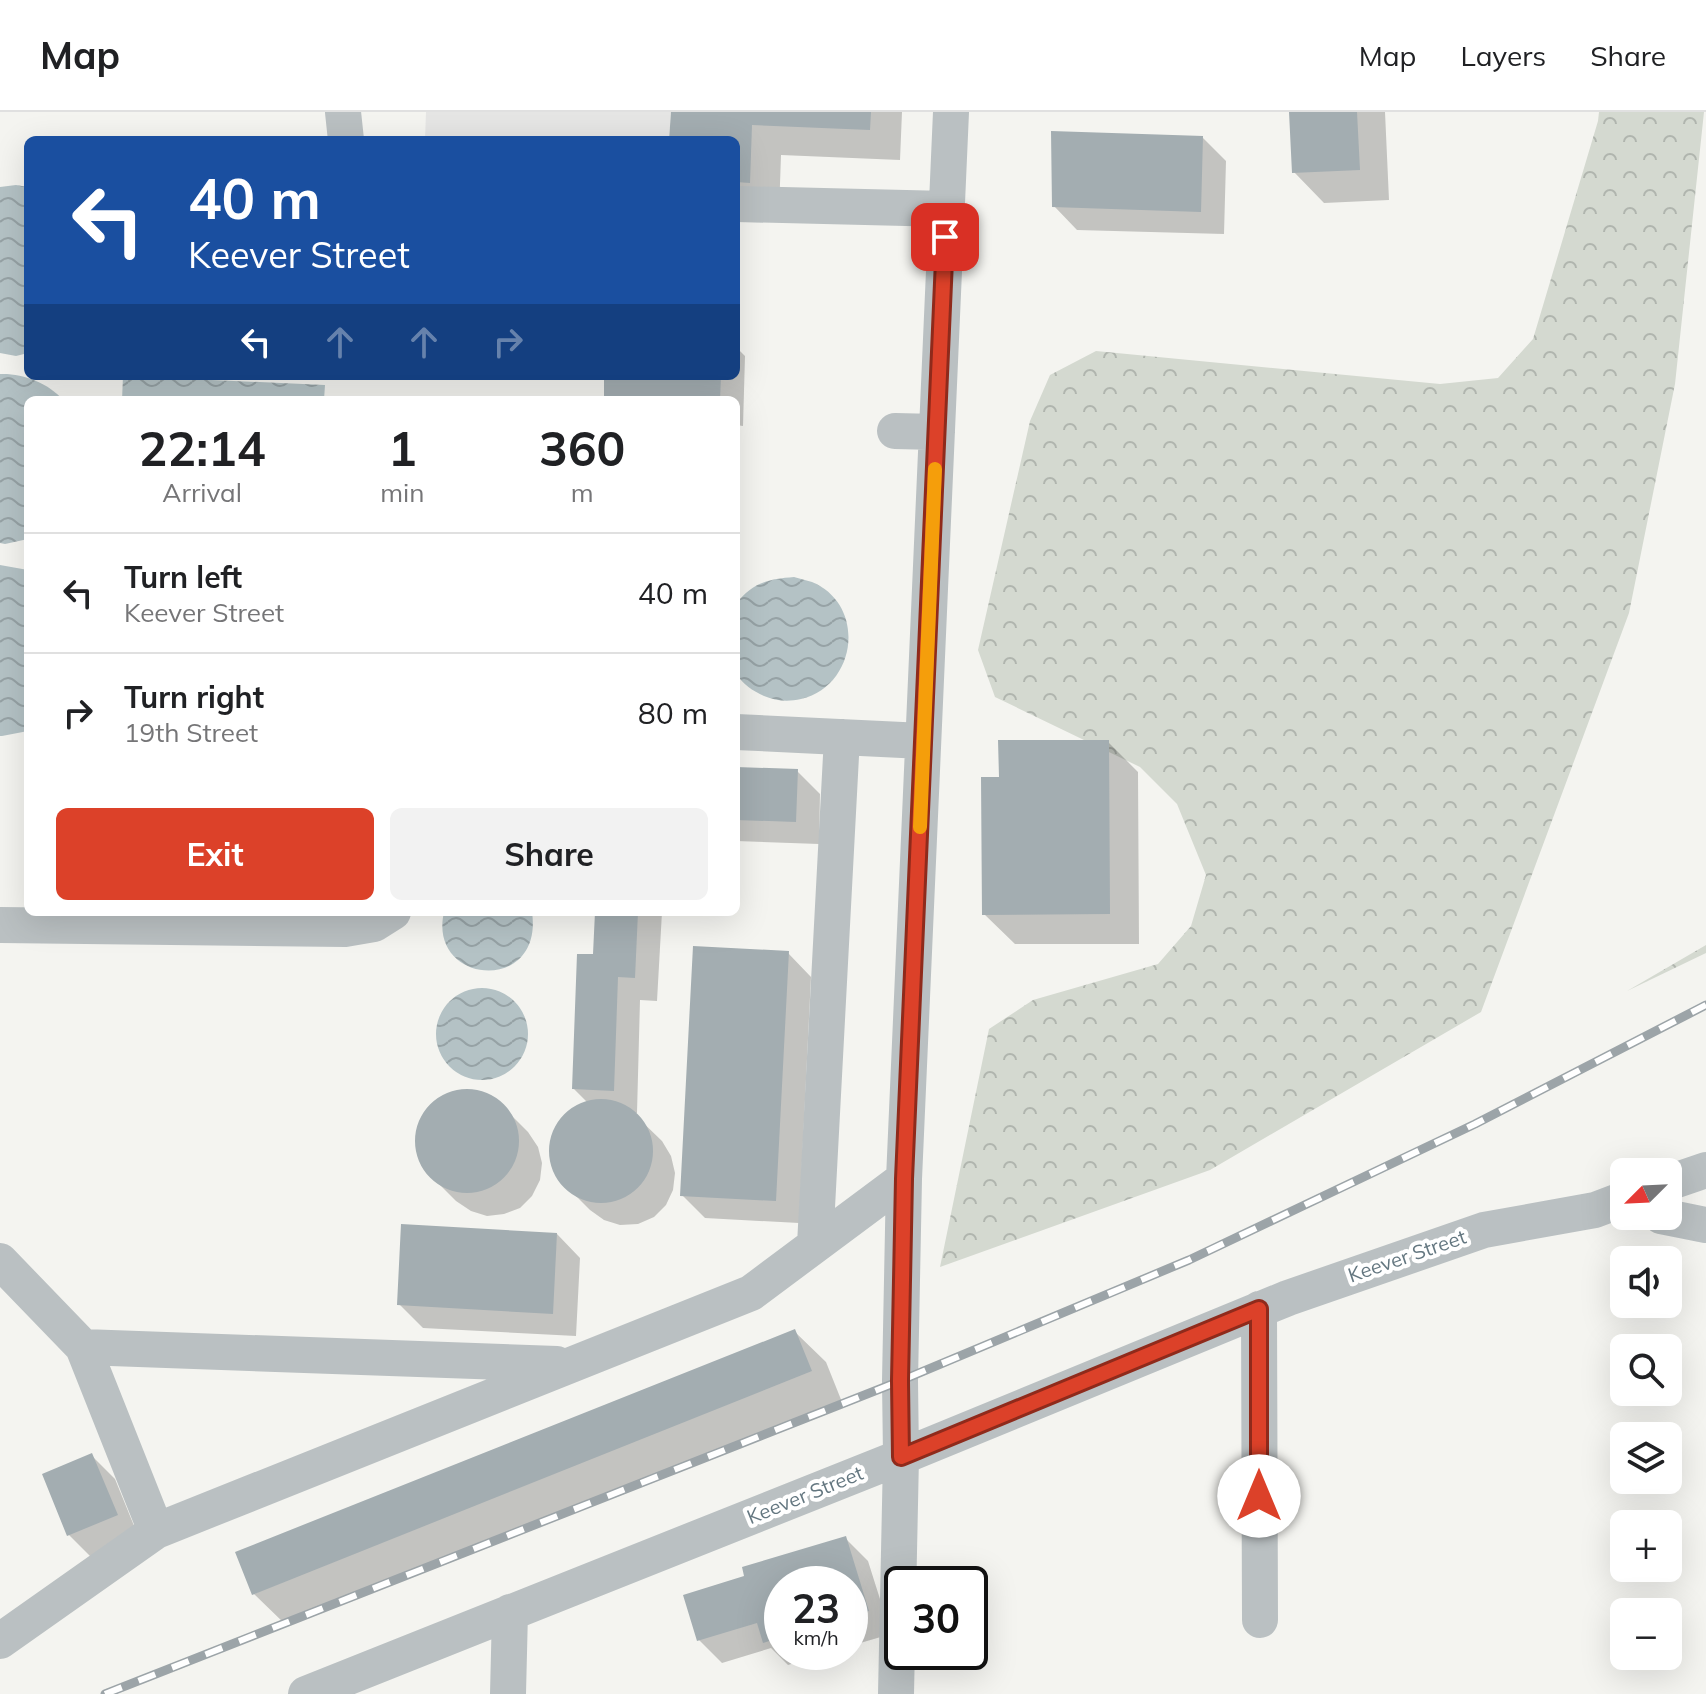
<!DOCTYPE html>
<html lang="en">
<head>
<meta charset="utf-8">
<style>
  :root { --surface:#fff; --page:#f2f2f2; --text:#202124; --muted:#757577; --line:#e0e0e0; --accent:#dc4129 }
  body { margin:0; font-family:Mulish,sans-serif; background:var(--page); color:var(--text); height:100vh; display:flex; flex-direction:column; font-size:30px; white-space:nowrap }
  * { box-sizing:border-box; margin:0 }
  p { font-size:26px; color:var(--muted) }
  .icon { flex:none; width:44px; height:44px; fill:none; stroke:currentColor; stroke-width:2; stroke-linecap:round; stroke-linejoin:round }
  .map { position:relative; flex:1; overflow:hidden }
  .sheet { position:absolute; left:24px; top:284px; width:716px; height:520px; display:flex; flex-direction:column; background:var(--surface); border-radius:12px; box-shadow:0 8px 32px #0002 }
  .sheet>* { flex:none }
  .hud { position:absolute; left:24px; top:24px; width:716px; height:244px; border-radius:12px; box-shadow:0 8px 32px #0002; background:#1a4fa0; color:#fff; overflow:hidden }
  .needle { width:52px; rotate:246deg }
  .buttons { position:absolute; left:1610px; top:1046px; display:grid; gap:16px }
  .buttons a { display:grid; place-items:center; width:72px; height:72px; border-radius:12px; background:var(--surface); box-shadow:0 8px 32px #0002; font-size:40px }
  .speed { position:absolute; left:764px; top:1454px; display:flex; gap:16px; font-size:40px; font-weight:700; text-align:center }
  .speed>* { display:grid; place-content:center; width:104px; height:104px; border-radius:50%; background:var(--surface); box-shadow:0 8px 32px #0002; line-height:1 }
  .speed small { font-size:20px; font-weight:400 }
  .speed .limit { border:4px solid #111; border-radius:12px; background:#fff; color:#111 }
  .pin { position:absolute; display:grid; place-items:center; width:68px; height:68px; color:#fff; margin:-34px; border-radius:16px; box-shadow:0 4px 12px #0006 }
  .me { position:absolute; width:88px; margin:-44px; rotate:0deg; stroke-linejoin:round; filter:drop-shadow(0 0 6px #0008) }
  .turn { display:flex; align-items:center; gap:28px; height:168px; padding:0 32px; font-size:36px }
  .turn .icon { width:104px; height:104px; stroke-width:2.5 }
  .turn b { display:block; font-size:56px; line-height:68px }
  .lanes { display:flex; align-items:center; height:76px; padding:0 32px; background:#0003; justify-content:center; gap:40px; direction:ltr }
  .lanes .off { opacity:.35 }
  .eta { display:flex; justify-content:space-evenly; align-items:center; height:136px; text-align:center }
  .eta b { font-size:48px; font-weight:700; line-height:56px }
  .action { display:flex; gap:16px; margin-top:auto; padding:16px 32px }
  .action a { flex:1; height:92px; border-radius:12px; background:var(--accent); color:#fff; font-size:32px; font-weight:700; line-height:92px; text-align:center }
  .action a+a { background:var(--page); color:var(--text) }
  ul { padding:0; list-style:none }
  li { display:flex; align-items:center; gap:24px; height:120px; padding:0 32px; border-top:2px solid var(--line) }
  li div { flex:1 }
  li b { display:block; font-size:30px }
  li em { font-style:normal }
  header { display:flex; align-items:center; gap:48px; box-sizing:border-box; height:112px; padding:0 40px; background:var(--surface); border-bottom:2px solid var(--line) }
  header strong { font-size:38px }
  nav { display:flex; gap:44px; margin-inline-start:auto; font-size:28px }
  .map>svg:first-child { display:block }
  .built { fill:#e5e5e4 }
  .forest { fill:url(#forest-crowns) }
  .water { fill:url(#water-waves) }
  .shadow { fill:#0003 }
  .building { fill:#a3adb1 }
  .lines { fill:none; stroke-linecap:round; stroke-linejoin:round }
  .minor { stroke:#bac0c2; stroke-width:36 }
  .rail-casing { stroke:#9ca4a8; stroke-width:9 }
  .rail { stroke:#fff; stroke-width:6; stroke-dasharray:18; stroke-linecap:butt }
  .route-casing { stroke:#8f2a1b; stroke-width:20 }
  .route { stroke:#dc4129; stroke-width:14 }
  .slow { stroke:#f59e0b; stroke-width:14 }
  .labels { text-anchor:middle; stroke-width:8; stroke-linejoin:round; paint-order:stroke }
  .street-label { font-size:20px; fill:#647780; stroke:#fff }
</style>
</head>
<body>
<header>
<strong>Map</strong>
<nav><a>Map</a><a>Layers</a><a>Share</a></nav>
</header>
<div class="map">
<svg width="1706" height="1582" viewBox="0 0 1706 1582">
  <defs>
    <pattern id="forest-crowns" width="20" height="18" patternUnits="userSpaceOnUse" patternTransform="scale(2)"><rect width="20" height="18" fill="#d4d9d0"/><path d="M2 6a3 3 0 1 1 6 0M12 15a3 3 0 1 1 6 0" fill="none" stroke="#b0b5ae"/></pattern>
    <pattern id="water-waves" width="16" height="10" patternUnits="userSpaceOnUse" patternTransform="scale(2)"><rect width="16" height="10" fill="#b4c2c5"/><path d="M0 5q4-4 8 0t8 0" fill="none" stroke="#96a2a5"/></pattern>
  </defs>
  <rect width="100%" height="100%" fill="#f4f4f0"/>
  <path class="built" d="M426,0H671L669,28H425Z"/>
  <path class="forest" d="M1599,0H1704L1675,272L1629,501L1481,900L1210,1058L940,1155L989,917L1033,888L1158,852L1191,814L1206,763L1177,692L1140,655L995,585L978,538L1030,309L1050,263L1096,239L1440,272L1498,266L1533,227L1598,9Z
    M1706,833V841L1627,879Z"/>
  <path class="water" d="M16,73L28,75V241L16,244L0,241V75Z
    M0,262C22,261 49,271 63,288H28V427L5,432L0,431Z
    M123,264L325,273L324,288H122Z
    M0,453L28,458V619L2,624H0Z
    M794,465C800,467 806,468 812,470C867,493 857,574 801,587C788,590 776,589 764,584C753,579 742,572 736,561V492C752,471 768,467 794,465Z
    M444,800H532C544,883 427,873 444,800Z
    M436 922a46 46 0 1 1 92 0a46 46 0 1 1-92 0Z"/>
  <path class="shadow" d="M673,0H902L900,48L781,43L779,101L736,99V28H671Z
    M1291,0H1385L1389,88L1324,91L1294,60Z
    M1203,26L1226,49L1224,122L1077,118L1054,94Z
    M736,235L745,244L743,314L736,313V288H607L606,287V264H736Z
    M1108,630L1138,660L1139,832H1015L984,802L1001,667Z
    M736,657L797,659L820,682L819,732L736,729Z
    M597,800H662L657,889L640,888L637,1001H633L662,1029L671,1044L675,1061L673,1078L666,1093L654,1105L638,1112L620,1113L604,1108L590,1098L566,1074L556,1062L552,1046V1030L557,1015L567,1003L579,994L588,991L574,977L595,844Z
    M788,841L811,865L799,1111L705,1106L682,1083Z
    M461,980L477,981L492,986L504,996L528,1020L538,1035L542,1051L540,1068L532,1084L520,1096L504,1102L487,1104L471,1099L456,1089L432,1065L423,1052L418,1037V1021L423,1006L433,993L446,985Z
    M557,1122L580,1146L576,1224L423,1216L399,1192Z
    M795,1220L826,1250L842,1290L285,1512L254,1482Z
    M92,1344L115,1367L139,1426L92,1446L69,1423Z
    M845,1426L868,1449L891,1522L850,1534V1472H782V1540H831L788,1553L771,1536L722,1551L699,1528Z"/>
  <path class="building" d="M671,0H871L870,18L752,13L750,71L736,70V28H669Z
    M1289,0H1357L1360,58L1292,61Z
    M1051,19L1203,24L1201,100L1052,95Z
    M604,264H721L720,288L604,287Z
    M998,628H1109L1110,802L982,803L981,665H999Z
    M736,655L798,657L796,710L736,708Z
    M595,800H638L635,866L618,865L614,979L572,977L577,842H593Z
    M693,834L789,839L776,1089L680,1084Z
    M415 1029a52 52 0 1 1 104 0a52 52 0 1 1-104 0Z
    M549 1039a52 52 0 1 1 104 0a52 52 0 1 1-104 0Z
    M401,1112L557,1121L553,1202L397,1193Z
    M795,1217L812,1259L252,1483L235,1440Z
    M92,1341L118,1403L67,1424L42,1362Z
    M846,1424L869,1499L850,1504V1472H782V1525L763,1531L757,1511L697,1529L683,1483L744,1464L742,1455Z"/>
  <g class="lines">
    <path class="minor" d="M343,0L346,28
      M736,92L947,97
      M895,319L937,320
      M736,620L923,629
      M0,813L345,817L374,812L393,800
      M1668,1071L1706,1058
      M1661,1104L1706,1113
      M815,1133L842,625
      M0,1149L83,1235L557,1252
      M1259,1197L1260,1508
      M83,1235L156,1419
      M0,1529L156,1419L751,1181L904,1067
      M306,1582L901,1345L1288,1186L1484,1118L1595,1098L1624,1087
      M508,1582L510,1500
      M896,1582L901,1345L900,1269L904,1067L951,0"/>
    <g class="rail-casing">
      <path id="rail" d="M105,1582L900,1269L1189,1148L1475,1012L1706,893"/>
    </g>
    <use href="#rail" class="rail"/>
  </g>
  <g class="lines">
    <g class="route-casing">
      <path id="route" d="M945,125L904,1067L900,1269L901,1345L1259,1197V1384"/>
    </g>
    <use href="#route" class="route"/>
    <path class="slow" d="M920,715L935,357"/>
  </g>
  <g class="labels">
    <g class="street-label">
      <text transform="translate(1407 1144) rotate(-19)" y="7">Keever Street</text>
      <text transform="translate(805 1383) rotate(-22)" y="7">Keever Street</text>
    </g>
  </g>
</svg>
<div class="buttons">
<a><svg class="needle" viewBox="-14 -14 28 28"><path d="M0-13l5 13h-10z" fill="#e53935"/><path d="M0 13l5-13h-10z" fill="#757577"/></svg></a>
<a><svg class="icon" aria-label="sound" viewBox="0 0 24 24"><path d="M4 9h4l5-4v14l-5-4H4zM17 9q2 3 0 6"/></svg></a>
<a><svg class="icon" aria-label="search" viewBox="0 0 24 24"><circle cx="10" cy="10" r="6"/><path d="M15 15l6 6"/></svg></a>
<a><svg class="icon" aria-label="layers" viewBox="0 0 24 24"><path d="M12 4l9 5-9 5-9-5zM3 14l9 5 9-5"/></svg></a>
<a>+</a>
<a>−</a>
</div>
<div class="speed"><div>23<small>km/h</small></div><div class="limit">30</div></div>
<div class="pin" style="left:945px;top:125px;background:#d93025"><svg class="icon" aria-label="arrive" viewBox="0 0 24 24"><path d="M6 21V4h12l-3 4 3 4H6"/></svg></div>
<svg class="me" style="left:1259px;top:1384px" viewBox="-20 -20 40 40"><circle r="19" fill="#fff"/><path d="M0-13L10 11 0 6-10 11z" fill="#dc4129"/></svg>
<div class="hud">
<div class="turn"><svg class="icon" aria-label="left" viewBox="0 0 24 24"><path d="M17 20v-9H6M10 6l-5 5 5 5"/></svg><div><b>40 m</b>Keever Street</div></div>
<div class="lanes"><svg class="icon" aria-label="left" viewBox="0 0 24 24"><path d="M17 20v-9H6M10 6l-5 5 5 5"/></svg><svg class="icon off" aria-label="ahead" viewBox="0 0 24 24"><path d="M12 20V5M6 11l6-6 6 6"/></svg><svg class="icon off" aria-label="ahead" viewBox="0 0 24 24"><path d="M12 20V5M6 11l6-6 6 6"/></svg><svg class="icon off" aria-label="right" viewBox="0 0 24 24"><path d="M7 20v-9h11M14 6l5 5-5 5"/></svg></div>
</div>
<section class="sheet">
<div class="eta">
<div><b>22:14</b><p>Arrival</p></div>
<div><b>1</b><p>min</p></div>
<div><b>360</b><p>m</p></div>
</div>
<ul>
<li><svg class="icon" aria-label="left" viewBox="0 0 24 24"><path d="M17 20v-9H6M10 6l-5 5 5 5"/></svg><div><b>Turn left</b><p>Keever Street</p></div><em>40 m</em></li>
<li><svg class="icon" aria-label="right" viewBox="0 0 24 24"><path d="M7 20v-9h11M14 6l5 5-5 5"/></svg><div><b>Turn right</b><p>19th Street</p></div><em>80 m</em></li>
</ul>
<div class="action"><a>Exit</a><a>Share</a></div>
</section>
</div>
</body>
</html>
